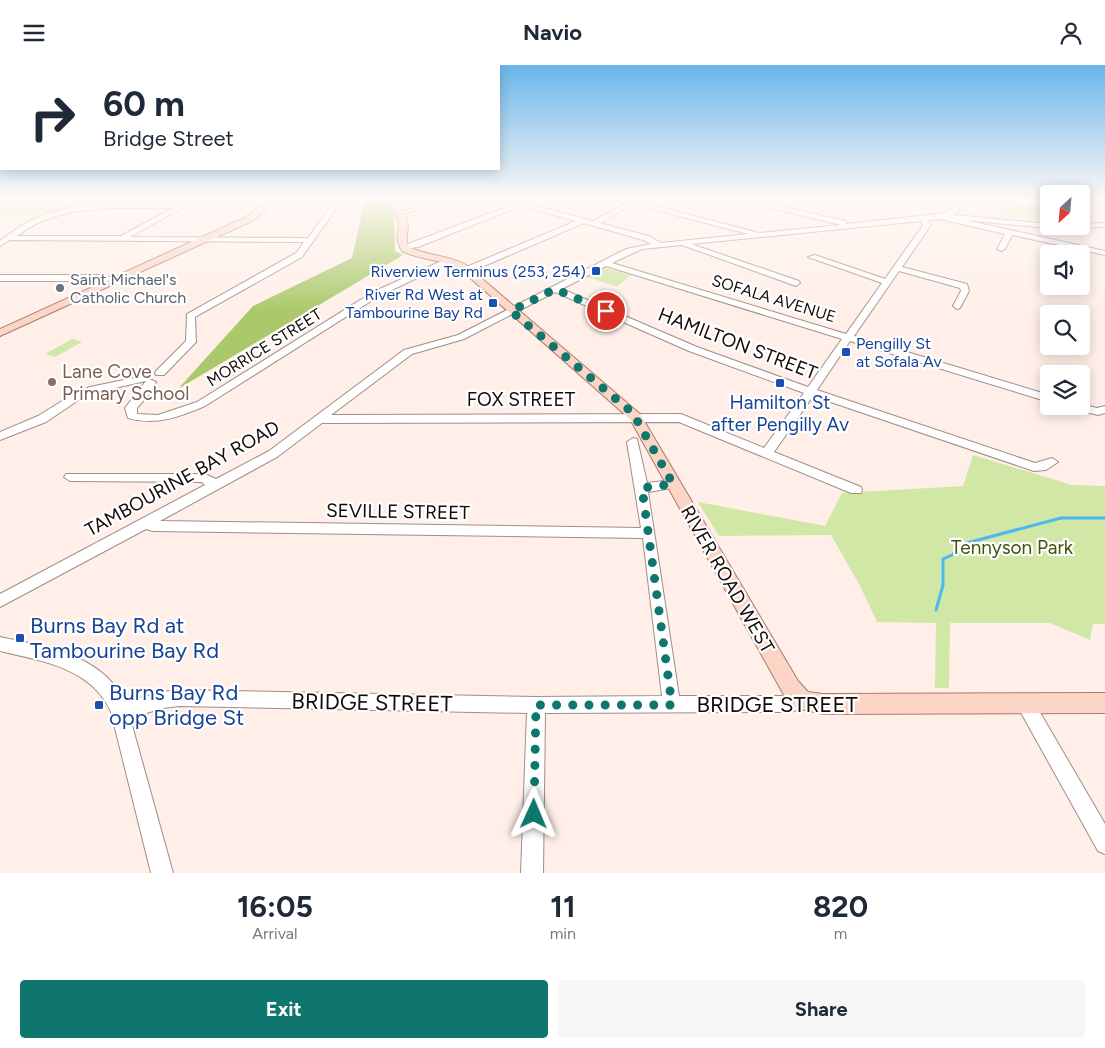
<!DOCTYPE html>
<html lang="en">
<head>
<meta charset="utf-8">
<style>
  :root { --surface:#fff; --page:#f6f6f7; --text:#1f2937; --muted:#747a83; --accent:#0f766e }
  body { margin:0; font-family:Figtree,sans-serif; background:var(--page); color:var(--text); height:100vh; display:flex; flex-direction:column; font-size:19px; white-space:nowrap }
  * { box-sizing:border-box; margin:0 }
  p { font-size:16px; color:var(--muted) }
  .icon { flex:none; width:28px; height:28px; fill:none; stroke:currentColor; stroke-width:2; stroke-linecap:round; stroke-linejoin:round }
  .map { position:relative; height:808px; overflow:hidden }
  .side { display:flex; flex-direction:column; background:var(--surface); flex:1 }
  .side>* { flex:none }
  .banner { position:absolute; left:0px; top:0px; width:500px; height:105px; box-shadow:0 2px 12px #0003; background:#fff; color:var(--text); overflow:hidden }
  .needle { width:32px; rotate:206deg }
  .tools { position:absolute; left:1040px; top:120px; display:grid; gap:10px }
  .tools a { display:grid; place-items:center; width:50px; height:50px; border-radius:5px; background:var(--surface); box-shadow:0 2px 12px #0003; font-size:25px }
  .pin { position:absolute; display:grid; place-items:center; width:42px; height:42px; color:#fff; margin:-21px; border:2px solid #fff; border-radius:50%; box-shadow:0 1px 5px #0007 }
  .me { position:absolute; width:55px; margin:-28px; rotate:1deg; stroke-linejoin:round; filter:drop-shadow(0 0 4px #0008) }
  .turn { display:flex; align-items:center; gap:18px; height:105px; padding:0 20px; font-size:22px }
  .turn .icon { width:65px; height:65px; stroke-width:2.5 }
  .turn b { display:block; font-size:35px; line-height:42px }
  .eta { display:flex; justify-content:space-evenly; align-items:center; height:85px; text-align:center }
  .eta b { font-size:30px; font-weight:700; line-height:35px }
  .button { display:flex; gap:10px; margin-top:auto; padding:10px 20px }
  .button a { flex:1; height:58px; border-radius:5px; background:var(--accent); color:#fff; font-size:20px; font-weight:700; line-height:58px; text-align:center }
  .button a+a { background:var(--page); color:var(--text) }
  header { display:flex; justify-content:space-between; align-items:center; height:65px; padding:0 20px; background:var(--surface); font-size:22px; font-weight:700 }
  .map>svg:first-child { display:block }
  .green { fill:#d1e7a6 }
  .forest { fill:#abc96a }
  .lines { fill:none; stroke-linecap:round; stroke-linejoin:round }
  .stream { stroke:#4bb8ee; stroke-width:3 }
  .minor-casing { stroke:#9f8e86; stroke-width:2 }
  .major-casing { stroke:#a87c6a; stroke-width:2 }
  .minor { fill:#fff; fill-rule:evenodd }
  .major { fill:#fbd5c5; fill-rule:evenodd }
  .route { stroke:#0f766e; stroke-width:9; stroke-dasharray:0 16.2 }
  .transit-dot { fill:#1a4fb4; stroke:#fff; stroke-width:2 }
  .worship-dot { fill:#6b7280; stroke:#fff; stroke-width:2 }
  .education-dot { fill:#8d6e63; stroke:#fff; stroke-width:2 }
  .labels { text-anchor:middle; stroke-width:4.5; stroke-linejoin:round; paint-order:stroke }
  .far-transit-label { font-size:16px; fill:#164399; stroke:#fff; text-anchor:end }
  .far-worship-label { font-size:16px; fill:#5b616d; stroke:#fff; text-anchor:start }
  .far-street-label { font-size:16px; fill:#120c09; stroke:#fff }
  .street-label { font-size:19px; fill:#120c09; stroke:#fff }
  .education-label { font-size:19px; fill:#785e54; stroke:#fff; text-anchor:start }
  .transit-label { font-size:19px; fill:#164399; stroke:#fff }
  .park-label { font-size:19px; fill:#40520c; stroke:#fff }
  .near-transit-label { font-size:22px; fill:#164399; stroke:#fff; text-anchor:start }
  .near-street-label { font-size:22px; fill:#120c09; stroke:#fff }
</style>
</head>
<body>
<header><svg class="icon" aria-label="menu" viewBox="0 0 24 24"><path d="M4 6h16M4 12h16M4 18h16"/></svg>Navio<svg class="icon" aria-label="person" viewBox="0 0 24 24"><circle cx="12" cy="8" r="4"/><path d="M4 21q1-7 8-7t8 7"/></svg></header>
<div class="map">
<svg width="1105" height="808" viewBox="0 0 1105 808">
  <rect width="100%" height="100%" fill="#ffefe8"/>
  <path class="green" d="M0,134H103L97,138L37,150L0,151Z
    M993,135L1049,140V155L1002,150Z
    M605,203L631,210L617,222L587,212Z
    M72,274L82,277L55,292L45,289Z
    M973,390L1072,420L1105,421V559H1093L1090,575L1050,558H950L949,623H935L936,558L877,557L859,519L831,470L719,471L698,437L825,461L842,428L963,421Z"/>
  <path class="forest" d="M365,134H380L394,150L395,186L403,190L178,324L253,241L352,193Z"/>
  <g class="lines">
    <path class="stream" d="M936,545L943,520V494L952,490L963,479L1061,453H1105"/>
    <g class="minor-casing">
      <path id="minor" d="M203,134H214L178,145L130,172L308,173L336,134H343L302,192L195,252L196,277L164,310H156L155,308L156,306L186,276L187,249L296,188L304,177L10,175L0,181V176C11,168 21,160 32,155C64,140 100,138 134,138C158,138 180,141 203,134ZM110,143H173L121,171H17C45,150 75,145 110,143Z
        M420,134H426L419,145L398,150V148L414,143Z
        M499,134H510L593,156L626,138L617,134H638L637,136L759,168L841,160L734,134H747L846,156V159L947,148L961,134H968L954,150L1049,159V161H1081V159L1105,158V162L1055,164L965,155L1105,186V190L1012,170L1005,184L1001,186L997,184L1005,169L940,154L928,155L931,160L902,202L967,219L969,226L960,243L957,244L953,241L961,226L960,223L899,206L854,271L1049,330V337L850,276L817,325L1035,398L1052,393L1058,397L1046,405L1034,406L813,331L774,387L861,422L862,425L861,428H851L679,357L322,358L277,392L160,456L641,463L627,377L633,373L637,374L647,418L673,415L678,416L679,419L678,422L648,427L679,631H789L803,628L809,630L812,636L809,642L789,647L545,648L543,808H521L527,648L179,641L163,643L130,653L173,808H151L111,647C92,603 42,596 0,586V572C46,582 102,589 125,637L163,627L179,625L536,632L662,631L643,473L153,466L146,464L0,542V529L205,420L202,417L70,416L64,412L66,409H205L216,414L269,386L404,285L458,270L626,184L651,179L643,175L584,158L470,207H464V203L576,156L521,141L418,182L404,184L400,182L514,139ZM633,139L748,169L661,178L649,171L600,158ZM921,156L923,160L885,214L815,190L808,192L882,218L846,269L612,198L642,184L682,180L796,221L800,218L799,216L691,179ZM606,201L842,274L808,322L697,282L562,224ZM555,227L689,286L804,328L764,383L681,349L331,350L412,289L464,274Z
        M850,134H877L879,136L876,138Z
        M446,194L453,196L379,231L205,341C179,352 156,361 128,353L125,343L146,316L97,327L83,332L46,357L0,375V367L38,351L75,328L90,322L143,311L156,317L150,328L137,343V349L158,350L197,337L373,227Z
        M0,210H103L117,215L113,218L103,216H0Z
        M1081,339L1097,343L1105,341V348L1098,350L1070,343L1069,341H1081Z
        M1025,630L1031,632L1105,759V789L1098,786L1019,644L1016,638L1019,632Z"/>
    </g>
    <g class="major-casing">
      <path id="major" d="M264,134H272L264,147L252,156L0,271V264L246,152L258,143Z
        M385,134H393C401,142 408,151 408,163C407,171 405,174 409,182C427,191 448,190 466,200L640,349L798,616L808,627L823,629L1105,628V648L823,649L796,643L784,630L630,354L460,204C441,194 420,195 402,186C393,171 401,168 398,155C396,146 390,141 385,134Z"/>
    </g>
    <use href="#minor" class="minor"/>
    <use href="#major" class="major"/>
  </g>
  <linearGradient id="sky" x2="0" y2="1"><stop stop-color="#69b6ea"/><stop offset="0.54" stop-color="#fff8f5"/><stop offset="1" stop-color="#fff8f5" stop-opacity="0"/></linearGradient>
  <rect width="1105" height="247" fill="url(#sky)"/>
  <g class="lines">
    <path class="route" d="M534,749L536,640H672L642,423L673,419L635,352L628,344L511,246L555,224L606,246"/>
  </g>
  <g class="transit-dot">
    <rect x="591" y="201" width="10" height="10" rx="2.5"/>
    <rect x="488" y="233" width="10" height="10" rx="2.5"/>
    <rect x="841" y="282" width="10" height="10" rx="2.5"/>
    <rect x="775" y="313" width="10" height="10" rx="2.5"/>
    <rect x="15" y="568" width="10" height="10" rx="2.5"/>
    <rect x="94" y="635" width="10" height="10" rx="2.5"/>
  </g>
  <circle class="worship-dot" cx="60" cy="223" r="5"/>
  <circle class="education-dot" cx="52" cy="317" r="5"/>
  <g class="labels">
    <g class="far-transit-label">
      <text x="586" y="212">Riverview Terminus (253, 254)</text>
      <text x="483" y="235">River Rd West at<tspan x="483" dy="18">Tambourine Bay Rd</tspan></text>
      <text x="856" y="284" text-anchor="start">Pengilly St<tspan x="856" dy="18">at Sofala Av</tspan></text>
    </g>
    <g class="far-worship-label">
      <text x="70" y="220">Saint Michael's<tspan x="70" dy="18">Catholic Church</tspan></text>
    </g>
    <g class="far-street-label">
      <text transform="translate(774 233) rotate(17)" y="6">SOFALA AVENUE</text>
      <text transform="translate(264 282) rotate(-32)" y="6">MORRICE STREET</text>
    </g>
    <g class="street-label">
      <text transform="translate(738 278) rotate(21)" y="7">HAMILTON STREET</text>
      <text x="521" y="341">FOX STREET</text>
      <text transform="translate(182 413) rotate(-29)" y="7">TAMBOURINE BAY ROAD</text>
      <text transform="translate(398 446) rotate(1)" y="7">SEVILLE STREET</text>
      <text transform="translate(728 514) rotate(60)" y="7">RIVER ROAD WEST</text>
    </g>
    <g class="education-label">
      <text x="62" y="313">Lane Cove<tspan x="62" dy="22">Primary School</tspan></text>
    </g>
    <g class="transit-label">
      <text x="780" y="344">Hamilton St<tspan x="780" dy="22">after Pengilly Av</tspan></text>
    </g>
    <g class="park-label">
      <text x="1012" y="489">Tennyson Park</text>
    </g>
    <g class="near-transit-label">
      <text x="30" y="568">Burns Bay Rd at<tspan x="30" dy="25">Tambourine Bay Rd</tspan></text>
      <text x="109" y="635">Burns Bay Rd<tspan x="109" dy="25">opp Bridge St</tspan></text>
    </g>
    <g class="near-street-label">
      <text transform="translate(372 637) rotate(1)" y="8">BRIDGE STREET</text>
      <text x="777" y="647">BRIDGE STREET</text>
    </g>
  </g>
</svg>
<div class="tools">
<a><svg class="needle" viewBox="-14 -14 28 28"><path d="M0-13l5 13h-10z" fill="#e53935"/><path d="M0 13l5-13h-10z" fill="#747a83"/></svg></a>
<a><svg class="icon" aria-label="sound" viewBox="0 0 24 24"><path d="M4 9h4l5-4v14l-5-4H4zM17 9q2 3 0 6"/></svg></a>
<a><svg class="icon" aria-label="search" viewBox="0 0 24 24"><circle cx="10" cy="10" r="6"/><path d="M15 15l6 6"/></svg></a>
<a><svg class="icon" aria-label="layers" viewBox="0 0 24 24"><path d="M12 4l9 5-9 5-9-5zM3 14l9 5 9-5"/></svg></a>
</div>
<div class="pin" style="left:606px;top:246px;background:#d93025"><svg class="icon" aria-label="arrive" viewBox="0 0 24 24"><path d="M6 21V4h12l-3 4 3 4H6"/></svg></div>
<svg class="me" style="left:534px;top:749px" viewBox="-20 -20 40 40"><path d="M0-17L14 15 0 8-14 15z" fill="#0f766e" stroke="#fff" stroke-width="4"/></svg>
<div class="banner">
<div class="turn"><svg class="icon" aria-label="right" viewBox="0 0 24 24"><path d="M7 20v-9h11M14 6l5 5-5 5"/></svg><div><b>60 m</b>Bridge Street</div></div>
</div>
</div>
<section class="side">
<div class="eta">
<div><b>16:05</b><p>Arrival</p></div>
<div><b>11</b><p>min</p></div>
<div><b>820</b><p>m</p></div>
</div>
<div class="button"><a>Exit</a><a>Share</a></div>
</section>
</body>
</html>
